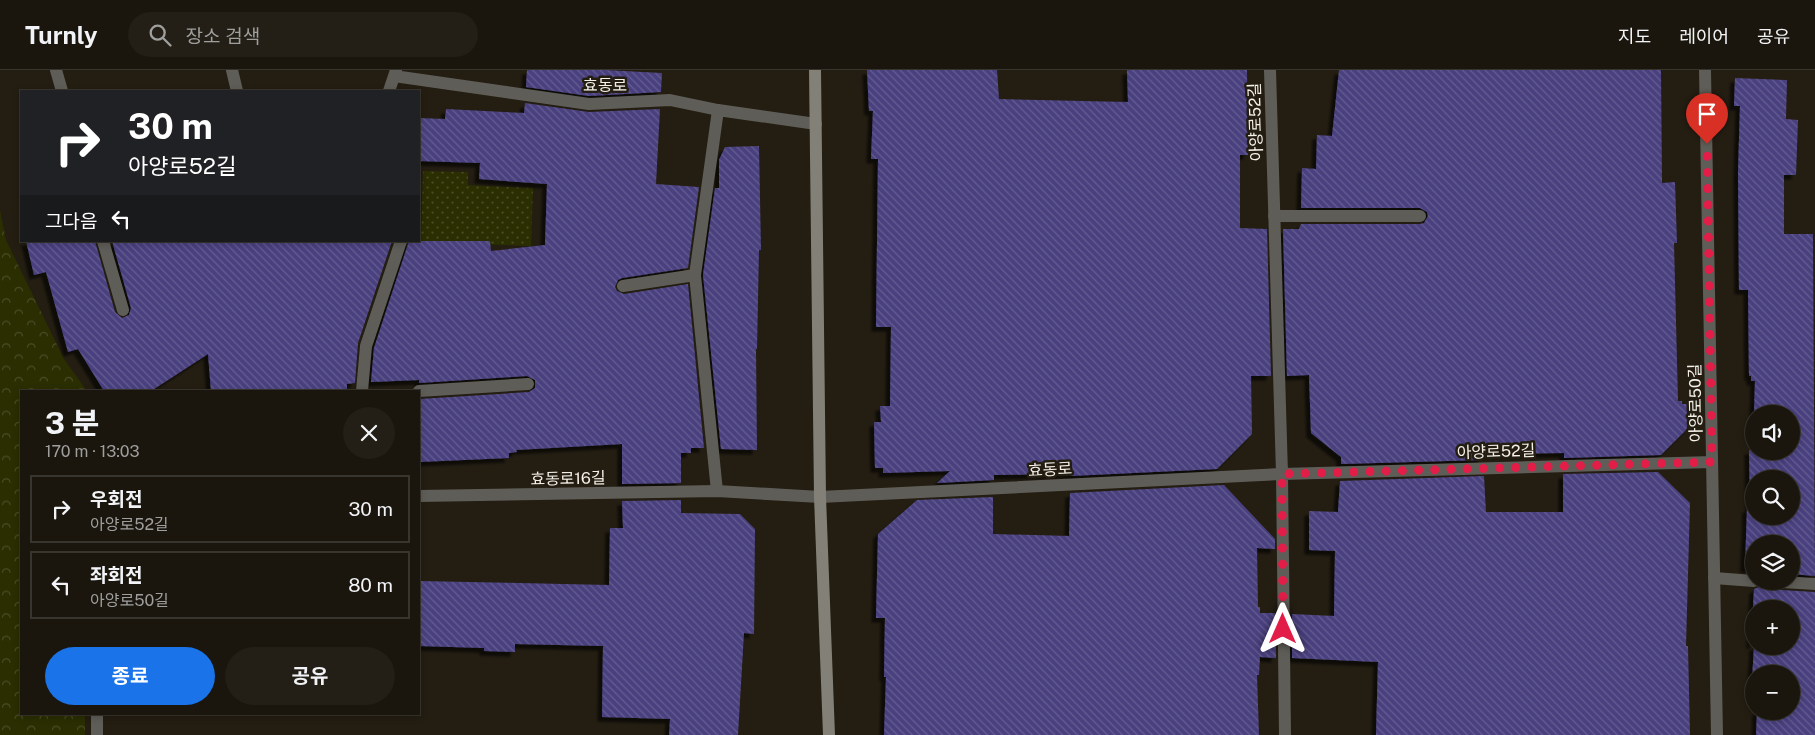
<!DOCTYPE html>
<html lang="ko">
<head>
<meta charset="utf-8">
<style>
  :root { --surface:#1a160e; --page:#231f17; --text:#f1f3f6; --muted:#9f9f9e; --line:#38352e; --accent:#1a73e8 }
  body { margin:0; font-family:"Public Sans","Noto Sans KR",sans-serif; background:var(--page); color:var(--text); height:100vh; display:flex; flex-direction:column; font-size:19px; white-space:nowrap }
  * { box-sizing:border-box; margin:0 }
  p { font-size:16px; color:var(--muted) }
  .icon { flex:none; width:28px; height:28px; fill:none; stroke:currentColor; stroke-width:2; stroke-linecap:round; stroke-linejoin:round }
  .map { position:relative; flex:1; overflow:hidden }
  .side { position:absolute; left:20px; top:320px; width:400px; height:325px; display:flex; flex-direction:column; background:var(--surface); border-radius:0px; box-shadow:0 2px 8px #0003,0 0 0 1px var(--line) }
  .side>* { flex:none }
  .guide { position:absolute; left:20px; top:20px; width:400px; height:152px; border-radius:0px; box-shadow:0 2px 8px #0003,0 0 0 1px var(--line); background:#202124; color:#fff; overflow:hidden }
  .tools { position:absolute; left:1745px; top:335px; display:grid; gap:10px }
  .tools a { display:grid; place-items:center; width:55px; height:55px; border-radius:50%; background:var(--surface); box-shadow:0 2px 8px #0003,0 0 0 1px var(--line); font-size:25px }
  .pin { position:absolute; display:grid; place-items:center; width:42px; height:42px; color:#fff; margin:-51px -21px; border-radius:50% 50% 50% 0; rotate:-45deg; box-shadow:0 0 5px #0007 }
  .pin .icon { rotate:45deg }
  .me { position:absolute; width:55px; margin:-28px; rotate:0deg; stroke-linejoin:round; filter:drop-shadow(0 0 4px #0008) }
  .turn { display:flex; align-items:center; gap:18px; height:105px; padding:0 25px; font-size:22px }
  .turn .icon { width:65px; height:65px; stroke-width:2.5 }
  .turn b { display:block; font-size:35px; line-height:42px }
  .then { display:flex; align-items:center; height:48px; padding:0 25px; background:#0003; gap:10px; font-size:19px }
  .round { display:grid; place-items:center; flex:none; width:52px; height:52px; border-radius:26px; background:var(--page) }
  .summary { display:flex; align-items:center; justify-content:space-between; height:85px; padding:0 25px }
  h1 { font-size:30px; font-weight:700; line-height:38px }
  .button { display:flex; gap:10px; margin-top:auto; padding:10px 25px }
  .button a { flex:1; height:58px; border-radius:30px; background:var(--accent); color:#fff; font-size:20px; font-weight:700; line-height:58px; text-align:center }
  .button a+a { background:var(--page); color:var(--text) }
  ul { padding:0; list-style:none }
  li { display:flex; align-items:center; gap:15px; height:68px; margin:0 10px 8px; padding:0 15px; border:2px solid var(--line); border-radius:0px }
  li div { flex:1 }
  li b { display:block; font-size:19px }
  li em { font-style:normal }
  header { display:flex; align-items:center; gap:30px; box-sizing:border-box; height:70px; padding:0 25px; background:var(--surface); border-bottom:1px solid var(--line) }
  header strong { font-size:24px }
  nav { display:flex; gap:28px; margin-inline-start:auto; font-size:18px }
  .search { width:350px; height:45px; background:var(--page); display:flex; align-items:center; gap:12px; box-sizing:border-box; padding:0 18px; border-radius:28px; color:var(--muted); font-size:19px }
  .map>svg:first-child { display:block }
  .grass { fill:url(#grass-dots) }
  .park { fill:url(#park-crowns) }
  .building { fill:url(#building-back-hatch); fill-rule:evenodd; filter:url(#shadow) }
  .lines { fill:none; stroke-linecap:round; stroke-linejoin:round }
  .lane { stroke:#5f5d57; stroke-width:12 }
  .street { stroke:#5f5d57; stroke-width:12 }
  .secondary { stroke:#838177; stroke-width:12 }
  .route { stroke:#e11d48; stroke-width:9; stroke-dasharray:0 16.2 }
  .labels { text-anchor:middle; stroke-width:5; stroke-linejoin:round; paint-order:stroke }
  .street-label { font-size:16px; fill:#f4f1e9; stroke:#231d12 }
</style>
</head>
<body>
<header>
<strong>Turnly</strong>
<div class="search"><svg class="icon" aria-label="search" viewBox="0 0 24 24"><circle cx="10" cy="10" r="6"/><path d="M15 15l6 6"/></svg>장소 검색</div>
<nav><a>지도</a><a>레이어</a><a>공유</a></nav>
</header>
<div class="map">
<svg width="1815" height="665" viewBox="0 0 1815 665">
  <defs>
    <pattern id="grass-dots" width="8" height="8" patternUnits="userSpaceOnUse" patternTransform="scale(1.25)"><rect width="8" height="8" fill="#2a2e01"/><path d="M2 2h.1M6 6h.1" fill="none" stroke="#4a4d26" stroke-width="1.8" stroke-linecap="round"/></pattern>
    <pattern id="park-crowns" width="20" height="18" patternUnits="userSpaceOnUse" patternTransform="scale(1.25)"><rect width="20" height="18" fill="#2a2e01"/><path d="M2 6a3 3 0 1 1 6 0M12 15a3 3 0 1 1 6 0" fill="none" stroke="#4a4d26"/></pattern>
    <pattern id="building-back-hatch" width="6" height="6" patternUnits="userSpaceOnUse" patternTransform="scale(1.25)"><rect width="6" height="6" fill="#4a417f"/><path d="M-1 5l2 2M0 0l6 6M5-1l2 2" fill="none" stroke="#655d91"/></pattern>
    <filter id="shadow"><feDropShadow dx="-4.5" dy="4.5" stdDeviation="1" flood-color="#0009"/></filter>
  </defs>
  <rect width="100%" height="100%" fill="#231d12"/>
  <path class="grass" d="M423,101L468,102V115L533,118L531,176L421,172Z"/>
  <path class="park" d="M0,140L6,170L64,289L87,321H21V644H85V665H0Z"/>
  <path class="building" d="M527,0H605L662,3L661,22L589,26L526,17Z
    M867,0H997L999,29L1128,32L1127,0H1247L1248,85H1240V158L1267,159L1271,306H1251L1252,364L1217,399L1070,406V404L994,405V410L937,413L950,401L883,403V398H875L874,352H881L880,336H890L891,257H876L878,89H871L873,41H869Z
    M1339,0H1661L1662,113L1675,112L1677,173H1674L1678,331H1682V334H1687V359L1661,385L1564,388V383L1483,384V390L1341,394V387L1311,363L1309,305L1287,306L1283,159H1299L1301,154H1420L1424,153L1428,146L1427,142L1420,138H1301L1302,98L1316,99L1317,65L1332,66Z
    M1735,8L1787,10L1786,49L1798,50L1796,105H1784V164H1813L1815,506L1791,504V474H1754V498H1745L1747,438H1750L1749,380H1754V377V381H1791V344H1754L1755,311H1751V306H1749L1748,220H1739L1738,103L1740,36H1734ZM1754,409H1791V446H1754Z
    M525,33L589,42L660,39L656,114L699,117L688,198L622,208L618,210L615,217L617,221L624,224L688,214L704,378H691V383H681V413L622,414V374L516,380L517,382L509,383V388L419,392V329L529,322L535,318V310L527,306L419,313V310L371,312L374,278L409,171H490L491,181L545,175L547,114L479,109L480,93L419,91V48L445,49L446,39L524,43Z
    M759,76L761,180H759L757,279H756L757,380L721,379L703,205L715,118H719V90L725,77Z
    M26,171H95L115,242L122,248L129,245L131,238L112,171H392L358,273L355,313L347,314V321H211L208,284L151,321H104L78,279L68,282L46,202L34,205Z
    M1658,402L1690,433L1686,576H1688L1690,665H1376L1378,592L1292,588V544L1334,546L1335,481L1309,480V441L1338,442L1340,411L1484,406L1486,442H1563V404Z
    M1224,415L1275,469V479L1257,478L1258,537H1260V543H1275L1276,588L1260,587L1259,605H1257L1259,665H884L886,607H884L885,548H876L878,464L917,430L993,427V464L1069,466L1070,423Z
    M681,430V443L740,444L755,459L754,564L744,563L738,665H669L670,649L602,647L603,576L515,574V582L484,581V578L419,576V511L609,515L610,458H623L622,431Z
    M1759,517L1764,519L1815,522V665H1756L1757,641H1791V604H1754V628H1751L1754,576H1791V539H1754V574H1751L1754,519Z"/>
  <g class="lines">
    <path class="lane" d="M56,0L62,21
      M232,0L237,21
      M394,6L589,34L670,30L718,40L816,54
      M389,21L396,0
      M1274,146H1420
      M103,171L123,240
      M623,216L695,205
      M362,321L366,276L401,171
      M419,321L528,314
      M717,421L695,205L718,40
      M820,427L1282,404
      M1714,508L1754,511
      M1764,511L1815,514"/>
    <path class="street" d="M1270,0L1282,404L1285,665
      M1705,0L1717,665
      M1282,404L1712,392
      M419,426L717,421L820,427
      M97,644V665"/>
    <path class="secondary" d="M815,0L820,427L829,665"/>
  </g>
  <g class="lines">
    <path class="route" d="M1283,559L1282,404L1712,392L1707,74"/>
  </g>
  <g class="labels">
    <g class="street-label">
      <text x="605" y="21">효동로</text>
      <text transform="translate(1255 52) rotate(-92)" y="6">아양로52길</text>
      <text transform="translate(1695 333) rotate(-91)" y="6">아양로50길</text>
      <text transform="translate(1496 381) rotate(-2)" y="6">아양로52길</text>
      <text transform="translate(1050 399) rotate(-3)" y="6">효동로</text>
      <text transform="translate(568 408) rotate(-1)" y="6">효동로16길</text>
    </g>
  </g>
</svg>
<div class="tools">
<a><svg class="icon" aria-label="sound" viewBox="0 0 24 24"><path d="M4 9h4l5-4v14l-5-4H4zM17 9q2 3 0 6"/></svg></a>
<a><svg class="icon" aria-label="search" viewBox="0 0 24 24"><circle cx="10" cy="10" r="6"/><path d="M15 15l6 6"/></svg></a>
<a><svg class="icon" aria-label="layers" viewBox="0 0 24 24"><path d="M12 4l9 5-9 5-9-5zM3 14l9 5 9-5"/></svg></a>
<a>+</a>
<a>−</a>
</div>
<div class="pin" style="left:1707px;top:74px;background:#d93025"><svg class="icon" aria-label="arrive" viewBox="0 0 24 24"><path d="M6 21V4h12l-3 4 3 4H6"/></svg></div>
<svg class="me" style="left:1283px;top:559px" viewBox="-20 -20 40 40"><path d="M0-17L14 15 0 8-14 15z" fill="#e11d48" stroke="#fff" stroke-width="4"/></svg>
<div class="guide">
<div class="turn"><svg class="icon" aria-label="right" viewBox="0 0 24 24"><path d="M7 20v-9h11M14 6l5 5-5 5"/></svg><div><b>30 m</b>아양로52길</div></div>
<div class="then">그다음<svg class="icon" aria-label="left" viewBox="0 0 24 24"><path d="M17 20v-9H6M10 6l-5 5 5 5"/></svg></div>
</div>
<section class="side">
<div class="summary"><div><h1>3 분</h1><p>170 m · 13:03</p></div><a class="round"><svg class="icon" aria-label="close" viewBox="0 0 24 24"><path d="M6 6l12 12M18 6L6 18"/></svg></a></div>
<ul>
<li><svg class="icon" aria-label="right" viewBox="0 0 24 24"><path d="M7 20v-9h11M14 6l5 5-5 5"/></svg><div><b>우회전</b><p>아양로52길</p></div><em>30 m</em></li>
<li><svg class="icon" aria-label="left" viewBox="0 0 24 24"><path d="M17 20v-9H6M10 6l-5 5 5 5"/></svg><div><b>좌회전</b><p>아양로50길</p></div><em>80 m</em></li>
</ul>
<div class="button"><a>종료</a><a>공유</a></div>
</section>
</div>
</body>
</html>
